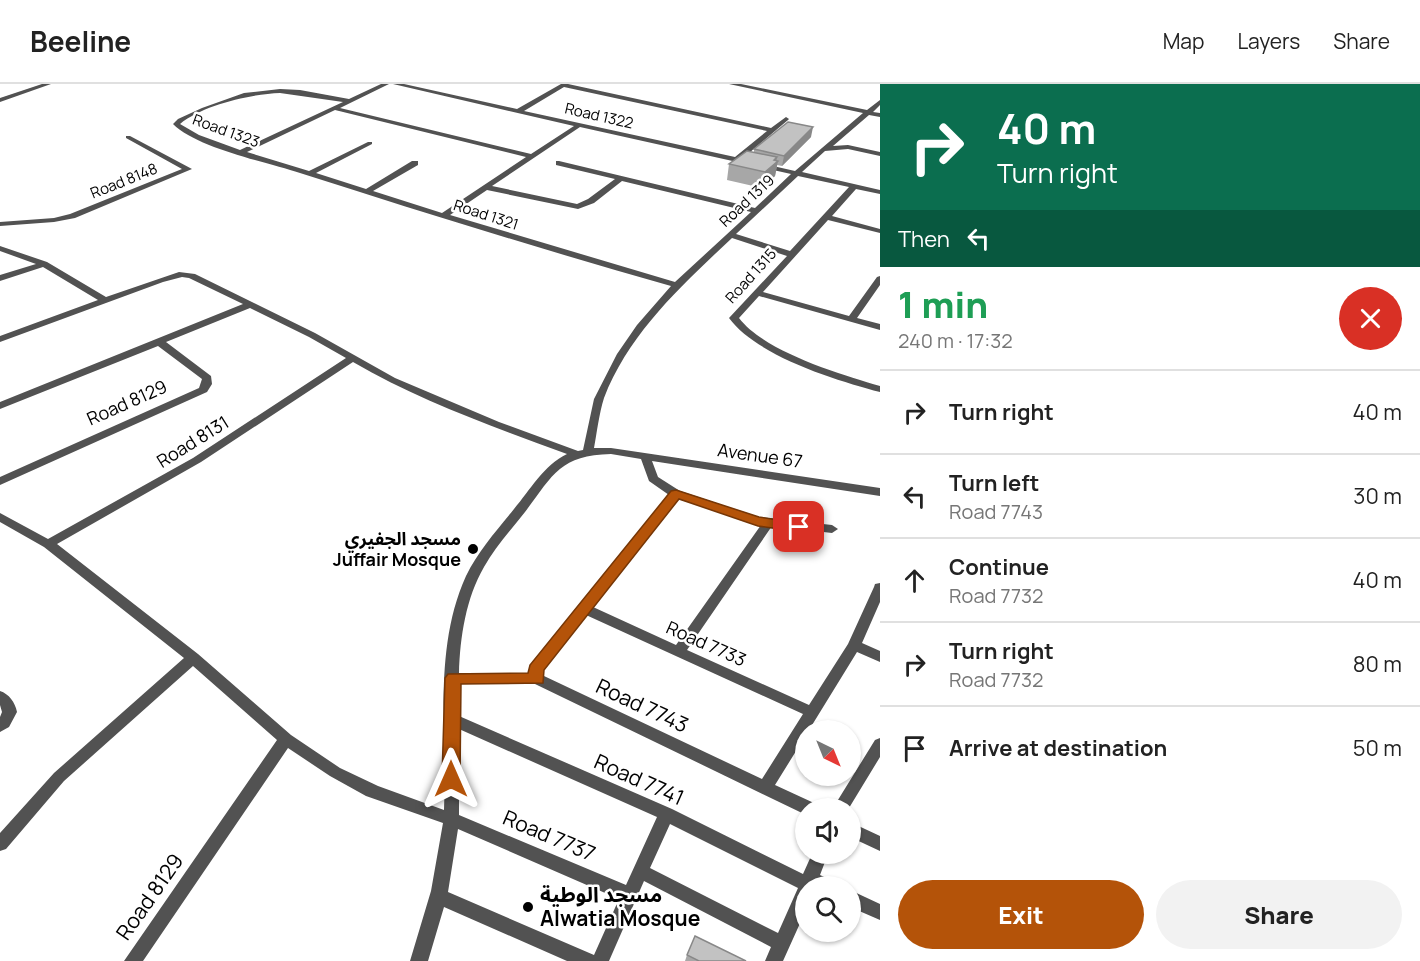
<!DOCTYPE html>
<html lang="en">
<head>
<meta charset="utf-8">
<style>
  :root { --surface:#fff; --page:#f2f2f2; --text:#222; --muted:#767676; --line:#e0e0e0; --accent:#b45309 }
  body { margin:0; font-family:Manrope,"Noto Sans Arabic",sans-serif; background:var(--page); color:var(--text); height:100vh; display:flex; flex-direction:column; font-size:22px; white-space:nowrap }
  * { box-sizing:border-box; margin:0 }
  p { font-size:20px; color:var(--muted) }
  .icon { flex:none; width:33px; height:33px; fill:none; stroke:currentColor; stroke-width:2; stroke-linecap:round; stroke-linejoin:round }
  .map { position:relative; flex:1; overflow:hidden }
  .panel { display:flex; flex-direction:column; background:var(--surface); width:540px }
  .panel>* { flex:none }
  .banner { background:#0b6e4f; color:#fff; overflow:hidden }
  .needle { width:39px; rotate:137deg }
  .buttons { position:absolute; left:795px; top:636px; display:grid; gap:12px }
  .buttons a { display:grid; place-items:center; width:66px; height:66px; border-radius:50%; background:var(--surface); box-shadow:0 2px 4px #0004; font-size:30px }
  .pin { position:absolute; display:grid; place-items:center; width:51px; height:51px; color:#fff; margin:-26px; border-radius:12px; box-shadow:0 3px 9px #0006 }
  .me { position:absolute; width:66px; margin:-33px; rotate:0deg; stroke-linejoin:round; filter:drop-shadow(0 0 4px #0008) }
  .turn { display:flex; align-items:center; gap:21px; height:126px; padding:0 18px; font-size:27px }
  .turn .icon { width:78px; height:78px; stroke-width:2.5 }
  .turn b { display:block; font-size:42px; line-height:51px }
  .then { display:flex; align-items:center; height:57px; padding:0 18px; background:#0003; gap:12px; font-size:22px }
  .round { display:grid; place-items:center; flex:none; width:63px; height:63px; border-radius:32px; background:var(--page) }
  .head { display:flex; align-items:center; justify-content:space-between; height:102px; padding:0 18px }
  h1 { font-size:36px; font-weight:800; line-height:45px; color:#1e9e55 }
  .action { display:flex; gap:12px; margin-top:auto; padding:12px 18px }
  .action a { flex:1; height:69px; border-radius:36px; background:var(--accent); color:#fff; font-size:24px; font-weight:800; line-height:69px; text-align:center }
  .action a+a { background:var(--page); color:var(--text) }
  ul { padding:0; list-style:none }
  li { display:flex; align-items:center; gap:18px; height:84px; padding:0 18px; border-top:2px solid var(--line) }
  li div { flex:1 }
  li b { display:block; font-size:22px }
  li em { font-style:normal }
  header { display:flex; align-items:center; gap:36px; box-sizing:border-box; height:84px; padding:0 30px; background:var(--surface); border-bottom:2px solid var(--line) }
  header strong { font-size:28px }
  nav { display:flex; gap:33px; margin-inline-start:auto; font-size:21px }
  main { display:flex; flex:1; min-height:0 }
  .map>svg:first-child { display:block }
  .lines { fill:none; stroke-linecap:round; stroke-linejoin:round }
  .minor { fill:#525252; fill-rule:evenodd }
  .wall { fill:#a7a7a7 }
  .shaded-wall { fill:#888 }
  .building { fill:#c2c2c2; stroke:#888; stroke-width:1.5 }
  .route { fill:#b45309; stroke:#753606; stroke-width:1.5 }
  .poi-dot { fill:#000; stroke:#fff; stroke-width:2 }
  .labels { text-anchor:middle; stroke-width:5; stroke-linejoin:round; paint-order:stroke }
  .far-street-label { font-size:15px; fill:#000; stroke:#fff }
  .street-label { font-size:18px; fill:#000; stroke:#fff }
  .poi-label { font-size:18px; font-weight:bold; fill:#000; stroke:#fff; text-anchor:end }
  .near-street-label { font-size:21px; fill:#000; stroke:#fff }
  .near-poi-label { font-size:21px; font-weight:bold; fill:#000; stroke:#fff; text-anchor:start }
</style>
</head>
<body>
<header>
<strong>Beeline</strong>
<nav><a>Map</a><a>Layers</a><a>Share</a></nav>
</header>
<main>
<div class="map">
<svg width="880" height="877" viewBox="0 0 880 877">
  <rect width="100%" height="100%" fill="#fff"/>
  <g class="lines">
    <path class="minor" d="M42,0H51L0,18V14Z
      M381,0H389L340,24L531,70L574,42L393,0H404L517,25L561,0H568L771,44L786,33L789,35L788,36L742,75L795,87L863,29L729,0H741L867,26L880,16V21L873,28L880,29V33L869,31L833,62L848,61L880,68V72L848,65L825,67L802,88L880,106V110L856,105L832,132L880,145V149L828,136L763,208L849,232L877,193L880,192V201L857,234L880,240V246L759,212L739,234C765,268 839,290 880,302V308C835,296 757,272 729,234L787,172L732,154C682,201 629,249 604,314C599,330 597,348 594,364H611L880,404V412L652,377L658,393L680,407L759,433L832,441L838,445L832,449L772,442L687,566L809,621L848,560L874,503L875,500L880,499V518L862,559L880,567V578L857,568L809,646H806V651L775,701L814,719L816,724H806V730L802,729L535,600L459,599V632L672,725L803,790L812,770H828L820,791L833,797L835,802H806V826L783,877H765L771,863L644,797L609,877H567L444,823L428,877H410L431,807L443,739L366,712L330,692L288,664L143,877H124L277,656L193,582L64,697L6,765L0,767V749L54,689L184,574L44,463L0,438V429L48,455L193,374L346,274L309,253L250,224L166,258L211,292L212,300L207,308L0,401V393L199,304L202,295L158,262L0,325V318L243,220L189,194L182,193L163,198L0,258V252L98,216L43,183L0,197V191L36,180L0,167V162L47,178L106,213L179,188L195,190L315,249L395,294L499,338L578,367L583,366L594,315L617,270L637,241L671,202C547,167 422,128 300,89C266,78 197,64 173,40L178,35L202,24L244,9L280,5L300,6L349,15ZM564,3L767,47L735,73L524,27ZM280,9L343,18L240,66L199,51L180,40C203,21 251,10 280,9ZM335,26L526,73L442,129L373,107L418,81V77H412L366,105L316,89L372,60V58H368L309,87L247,68ZM580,43L791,90L755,124L559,77H556V81L615,95L588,115L577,120L492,102ZM798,92L849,103L790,167L736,150ZM622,97L751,128L675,198L450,131L487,106L578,125L594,119ZM353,278C420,317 494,343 567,370C544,381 530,406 514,425C497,446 478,467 466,492C433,565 447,648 444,726L378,702L340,684L291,651L198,570L57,460L201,378ZM611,370L641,375L649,397L669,411L531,581L529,590L459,589C460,553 466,514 484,483C495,463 511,446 525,428C553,391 560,371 611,370ZM678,415L761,441L676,561L593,523ZM586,531L803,630L762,695L544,592L543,586ZM459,645L657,733L626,801L459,731ZM670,740L798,804L778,849L650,784ZM458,745L619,815L594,871L448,808Z
      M126,52H130L192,85L75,134L54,138L0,142V138L54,134L70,130L182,85L126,54Z
      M0,607C9,610 15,618 17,628L9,643L0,648V633L2,628L0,621Z
      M880,654V673L849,724H833L875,656Z
      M850,738L880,752V767L850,753Z
      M850,806L880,820V836L850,823Z"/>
  </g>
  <path class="wall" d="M811,53L782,82L777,81L775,92L762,104L727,96L729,80L754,68V65Z
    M687,871L746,877H685Z"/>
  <path class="shaded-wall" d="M813,43L811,53L782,82L784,72Z
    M777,73L776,78L778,77L775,92L762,104L765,88Z"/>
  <path class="building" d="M788,38L813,43L784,72L754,65Z
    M747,67L777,73L774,76L778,77L765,88L729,80Z
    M695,852L746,877H699L687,871Z"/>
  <path class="route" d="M676,406L759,433L799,439L806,443L799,448L758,442L679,415L544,586L543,599L461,600L460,695L457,700L451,702L445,700L442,695L445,594L448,590L528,589L530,581L671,407Z"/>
  <g class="poi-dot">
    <circle cx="473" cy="465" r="6"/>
    <circle cx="528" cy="823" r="6"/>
  </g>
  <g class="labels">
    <g class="far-street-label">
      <text transform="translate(599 32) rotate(13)" y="5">Road 1322</text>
      <text transform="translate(226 47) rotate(20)" y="5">Road 1323</text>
      <text transform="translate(124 97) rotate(-22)" y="5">Road 8148</text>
      <text transform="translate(747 117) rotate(-43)" y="5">Road 1319</text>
      <text transform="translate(486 131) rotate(18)" y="5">Road 1321</text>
      <text transform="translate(751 192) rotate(-48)" y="5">Road 1315</text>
    </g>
    <g class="street-label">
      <text transform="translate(127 319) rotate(-24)" y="6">Road 8129</text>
      <text transform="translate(193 358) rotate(-32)" y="6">Road 8131</text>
      <text transform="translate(760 372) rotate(8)" y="6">Avenue 67</text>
      <text transform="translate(706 560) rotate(24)" y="6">Road 7733</text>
    </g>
    <g class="poi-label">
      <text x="461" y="461">مسجد الجفيري<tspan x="461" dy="21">Juffair Mosque</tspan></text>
    </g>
    <g class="near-street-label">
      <text transform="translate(642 622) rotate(25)" y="7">Road 7743</text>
      <text transform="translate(639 696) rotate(24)" y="7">Road 7741</text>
      <text transform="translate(549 752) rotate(23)" y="7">Road 7737</text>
      <text transform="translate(150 813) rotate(-55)" y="7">Road 8129</text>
    </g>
    <g class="near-poi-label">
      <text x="540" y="818">مسجد الوطية<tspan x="540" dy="24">Alwatia Mosque</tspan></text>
    </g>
  </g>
</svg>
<div class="buttons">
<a><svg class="needle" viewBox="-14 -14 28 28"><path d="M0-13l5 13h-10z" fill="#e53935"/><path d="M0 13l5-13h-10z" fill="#767676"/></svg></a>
<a><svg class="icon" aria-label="sound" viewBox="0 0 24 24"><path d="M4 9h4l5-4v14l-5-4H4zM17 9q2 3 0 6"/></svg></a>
<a><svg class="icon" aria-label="search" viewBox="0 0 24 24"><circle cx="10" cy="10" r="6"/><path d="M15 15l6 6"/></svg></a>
</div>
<div class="pin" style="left:799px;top:443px;background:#d93025"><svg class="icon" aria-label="arrive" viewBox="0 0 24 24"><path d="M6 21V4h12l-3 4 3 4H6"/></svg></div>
<svg class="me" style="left:451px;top:695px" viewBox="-20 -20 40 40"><path d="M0-17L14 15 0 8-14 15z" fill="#b45309" stroke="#fff" stroke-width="4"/></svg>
</div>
<section class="panel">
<div class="banner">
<div class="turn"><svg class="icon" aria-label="right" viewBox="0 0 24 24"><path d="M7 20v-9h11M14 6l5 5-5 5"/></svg><div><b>40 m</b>Turn right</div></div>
<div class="then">Then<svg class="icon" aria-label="left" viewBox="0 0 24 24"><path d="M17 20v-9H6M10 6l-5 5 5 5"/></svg></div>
</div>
<div class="head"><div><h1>1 min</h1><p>240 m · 17:32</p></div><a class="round" style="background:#d93025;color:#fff"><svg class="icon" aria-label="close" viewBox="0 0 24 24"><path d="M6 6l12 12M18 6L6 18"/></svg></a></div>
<ul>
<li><svg class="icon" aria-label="right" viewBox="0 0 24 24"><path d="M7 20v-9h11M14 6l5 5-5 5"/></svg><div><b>Turn right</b></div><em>40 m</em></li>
<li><svg class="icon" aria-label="left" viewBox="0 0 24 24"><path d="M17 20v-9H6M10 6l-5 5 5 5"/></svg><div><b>Turn left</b><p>Road 7743</p></div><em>30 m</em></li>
<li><svg class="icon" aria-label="ahead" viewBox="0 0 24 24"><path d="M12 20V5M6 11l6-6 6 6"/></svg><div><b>Continue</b><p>Road 7732</p></div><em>40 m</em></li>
<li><svg class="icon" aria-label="right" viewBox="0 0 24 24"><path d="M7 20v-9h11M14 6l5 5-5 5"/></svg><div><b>Turn right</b><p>Road 7732</p></div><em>80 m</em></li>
<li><svg class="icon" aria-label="arrive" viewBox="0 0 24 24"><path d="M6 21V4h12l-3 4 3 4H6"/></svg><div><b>Arrive at destination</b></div><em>50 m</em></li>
</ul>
<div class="action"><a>Exit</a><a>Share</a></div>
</section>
</main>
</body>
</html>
